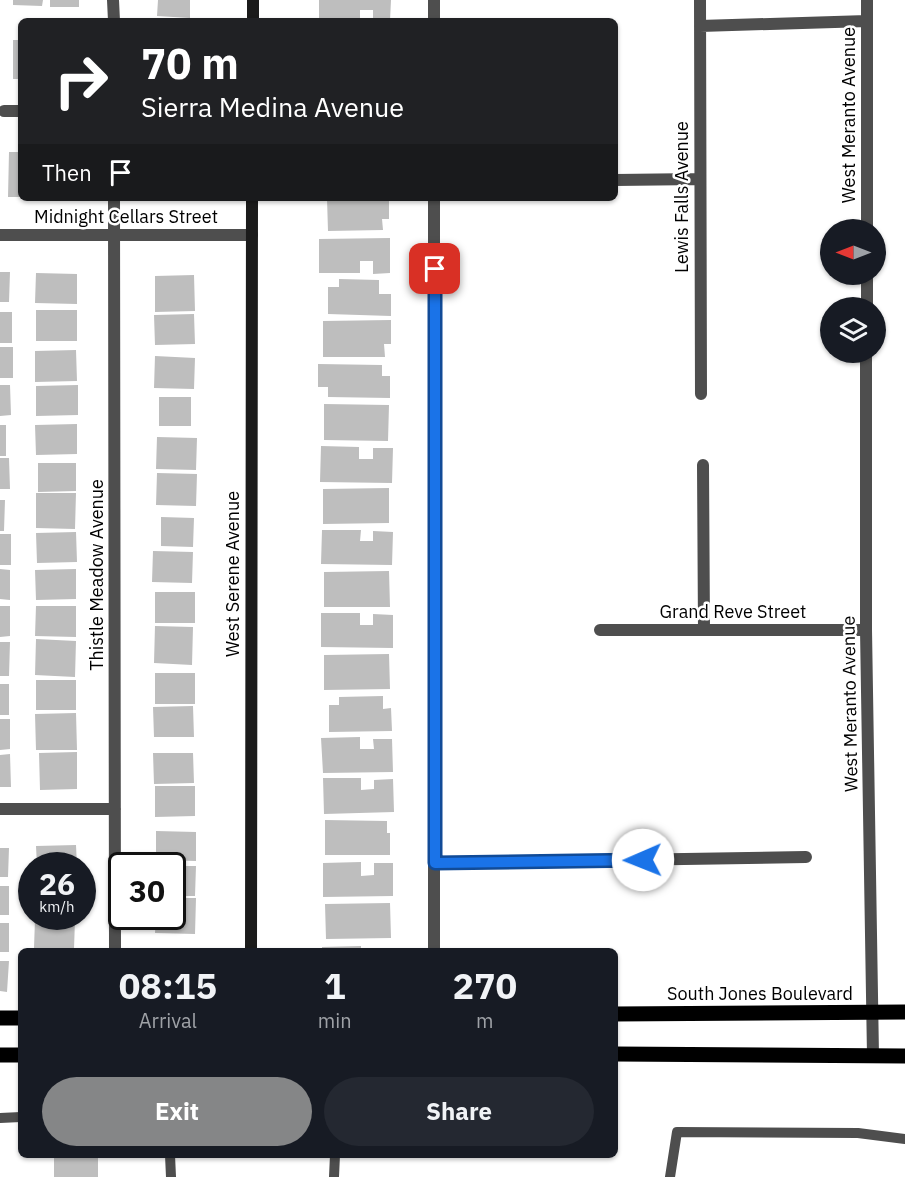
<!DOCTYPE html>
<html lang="en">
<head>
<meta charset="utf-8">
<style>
  :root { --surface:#171b24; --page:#242831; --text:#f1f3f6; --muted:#9ea1a6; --accent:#858687 }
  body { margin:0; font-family:"IBM Plex Sans",sans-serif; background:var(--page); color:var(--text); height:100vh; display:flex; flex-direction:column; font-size:22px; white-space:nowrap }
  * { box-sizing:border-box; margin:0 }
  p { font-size:20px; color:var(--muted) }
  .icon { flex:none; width:33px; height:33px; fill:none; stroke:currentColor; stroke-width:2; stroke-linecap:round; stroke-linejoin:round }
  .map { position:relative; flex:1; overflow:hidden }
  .sheet { position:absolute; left:18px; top:948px; width:600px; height:210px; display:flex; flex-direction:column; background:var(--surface); border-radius:9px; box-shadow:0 2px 4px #0004 }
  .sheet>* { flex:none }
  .guide { position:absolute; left:18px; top:18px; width:600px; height:183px; border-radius:9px; box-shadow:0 2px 4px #0004; background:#202124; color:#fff; overflow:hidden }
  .needle { width:39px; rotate:270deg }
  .buttons { position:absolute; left:820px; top:219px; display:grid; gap:12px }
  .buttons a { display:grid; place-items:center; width:66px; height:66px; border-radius:50%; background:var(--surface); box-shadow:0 2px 4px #0004; font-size:30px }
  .speed { position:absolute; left:18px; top:852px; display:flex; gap:12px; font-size:30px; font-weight:700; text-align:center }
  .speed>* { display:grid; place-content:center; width:78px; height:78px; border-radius:50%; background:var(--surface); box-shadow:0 2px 4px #0004; line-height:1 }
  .speed small { font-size:15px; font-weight:400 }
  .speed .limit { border:3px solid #111; border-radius:9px; background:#fff; color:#111 }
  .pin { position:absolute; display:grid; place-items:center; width:51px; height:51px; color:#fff; margin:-26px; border-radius:12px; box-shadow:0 3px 9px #0006 }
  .me { position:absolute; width:66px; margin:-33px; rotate:269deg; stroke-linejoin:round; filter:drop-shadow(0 0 4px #0008) }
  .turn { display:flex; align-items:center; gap:21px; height:126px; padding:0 24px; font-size:27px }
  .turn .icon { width:78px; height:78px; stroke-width:2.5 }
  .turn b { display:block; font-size:42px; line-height:51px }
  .then { display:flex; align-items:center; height:57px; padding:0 24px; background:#0003; gap:12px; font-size:22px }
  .eta { display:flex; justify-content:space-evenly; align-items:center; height:102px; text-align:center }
  .eta b { font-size:36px; font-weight:700; line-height:42px }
  .primary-button { display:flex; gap:12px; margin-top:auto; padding:12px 24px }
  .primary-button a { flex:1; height:69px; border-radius:36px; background:var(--accent); color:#fff; font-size:24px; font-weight:700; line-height:69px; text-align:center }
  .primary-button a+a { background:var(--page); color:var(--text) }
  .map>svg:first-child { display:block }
  .building { fill:#bebebe }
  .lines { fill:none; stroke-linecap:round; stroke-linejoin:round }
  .lane { stroke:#4e4e4e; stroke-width:10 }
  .street { stroke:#4e4e4e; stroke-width:12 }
  .secondary { stroke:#1b1b1b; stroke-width:12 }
  .primary { stroke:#000; stroke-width:15 }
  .route-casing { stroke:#114b97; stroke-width:15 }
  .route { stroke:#1a73e8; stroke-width:10 }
  .labels { text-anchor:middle; stroke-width:5; stroke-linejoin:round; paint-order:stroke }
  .street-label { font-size:18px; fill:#000; stroke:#fff }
</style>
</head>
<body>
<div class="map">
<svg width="905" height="1177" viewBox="0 0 905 1177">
  <rect width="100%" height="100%" fill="#fff"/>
  <path class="building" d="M13,0H43L42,6L13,5Z
    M50,0H79V7H50Z
    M158,0H190V18L157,16Z
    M319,0H391L390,21H373V10H360V21H319Z
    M13,40H21V79H13Z
    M9,152H21V197H8Z
    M171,198H189V201L171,200Z
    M327,198H389V219H382L383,230L328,231Z
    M390,238V273L373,274V261H360V273H319V239Z
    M0,272H10L9,302H0Z
    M36,273L77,274V304L35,303Z
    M194,275L195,311L155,312V276Z
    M339,279L379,280V294H391V316L328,314V287H339Z
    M36,310H77V341H36Z
    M0,312H12V343H0Z
    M194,314L195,344L155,345L154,315Z
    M391,320V344H384L385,357H323V321Z
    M0,347H13V378H0Z
    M76,350L77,381L35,382V351Z
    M155,356L195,358L194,389L154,388Z
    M318,364L382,365V376H390V398L328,397V387H318Z
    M0,385H10L11,415L0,416Z
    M78,385V415L36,416V386Z
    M159,397H191V426H159Z
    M324,404L389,405L388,441L324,440Z
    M77,424V454L36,455L35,425Z
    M0,425H6V456H0Z
    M157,437L197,438L196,470L156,469Z
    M321,446L359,447V459H373V448H393L392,483L320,482Z
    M0,458H9L10,489H0Z
    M38,463H76V491L38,492Z
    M157,473L197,474L196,506L156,505Z
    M389,488V523L323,524V489Z
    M36,493H76L75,529L36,528Z
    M0,500H5L4,531H0Z
    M161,517L194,518L193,547L161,546Z
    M322,530H361L360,541H373V531L393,532L392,565L321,564Z
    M76,532L77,562L37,563L36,533Z
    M0,534H11V565H0Z
    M153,551L193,552L192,583L152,582Z
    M0,569L10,570V600L0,599Z
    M76,569V599L36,600L35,570Z
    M389,571L390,607H324V572Z
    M155,592H195V623H155Z
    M0,606H10V636L0,637Z
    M36,606H76V637L35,636Z
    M321,613H360V625H373V614L393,615V648L321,647Z
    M155,626L193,627L192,665L154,663Z
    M36,639L76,641L75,677L35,675Z
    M0,642H10L9,676H0Z
    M389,654L390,689L324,690V655Z
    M155,673H195V704H155Z
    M36,680H76V710H36Z
    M0,684H9V715H0Z
    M383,696V709L391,708L392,731L329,732V705H339V697Z
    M193,706L194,737H154L153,707Z
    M76,713L77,750H36L35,714Z
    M0,719H10V749L0,750Z
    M360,737V749H374L373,739H392L393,772L323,773L321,738Z
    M77,752V789L40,790L39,753Z
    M153,753H193L194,783L154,784Z
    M10,754L11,787H0V755Z
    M323,778H361V790L374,789V780L393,779L394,812L324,814Z
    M155,786H195V816L155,817Z
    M325,820L387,821V833H390V855H325Z
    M156,831L196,832V861L156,860Z
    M76,845L77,866H37L36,846Z
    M0,848H9L8,877H0Z
    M361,862V876L374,875V863H393V896L323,897V863Z
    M172,866H196L195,896H172Z
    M0,886H9V915H0Z
    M172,898H196L195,934L155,933L156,916H172Z
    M390,903L391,938L326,939L325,904Z
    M35,919L75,920L74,949L34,948Z
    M0,923H9V952H0Z
    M361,946V951H322V947Z
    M375,948H394V951H375Z
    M0,961H9L7,992L0,991Z
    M54,1155H98V1177H54Z"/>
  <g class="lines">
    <path class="lane" d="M0,1118L21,1117
      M170,1155L171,1177
      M334,1177L335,1155
      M670,1177L677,1132L858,1133L905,1139"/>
    <path class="street" d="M113,0L114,21
      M434,0V21
      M700,0L701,394
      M700,26L867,21
      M4,111H21
      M615,180L700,179
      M114,198L115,951
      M867,230V0
      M0,235H252
      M867,308V274
      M866,352V630L873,1056
      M703,465L704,630
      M600,630H866
      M0,809H115
      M435,863L806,857
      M434,951V198"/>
    <path class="secondary" d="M253,21V0
      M251,951L252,198"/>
    <path class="primary" d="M615,1014L905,1012
      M0,1018H21
      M615,1054L905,1056
      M0,1055H21"/>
  </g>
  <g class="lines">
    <g class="route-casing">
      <path id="route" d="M435,269V863L643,860"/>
    </g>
    <use href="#route" class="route"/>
  </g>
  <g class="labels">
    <g class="street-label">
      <text transform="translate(849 115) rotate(-90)" y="6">West Meranto Avenue</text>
      <text transform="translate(682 197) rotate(-90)" y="6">Lewis Falls Avenue</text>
      <text x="126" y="223">Midnight Cellars Street</text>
      <text transform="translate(233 574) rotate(-90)" y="6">West Serene Avenue</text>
      <text transform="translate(97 575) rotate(-90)" y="6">Thistle Meadow Avenue</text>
      <text x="733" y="618">Grand Reve Street</text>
      <text transform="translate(850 704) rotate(-91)" y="6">West Meranto Avenue</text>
      <text x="760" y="1000">South Jones Boulevard</text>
    </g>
  </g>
</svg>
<div class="buttons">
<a><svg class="needle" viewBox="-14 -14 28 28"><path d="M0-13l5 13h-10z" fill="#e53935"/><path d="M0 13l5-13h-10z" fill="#9ea1a6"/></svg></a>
<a><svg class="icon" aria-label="layers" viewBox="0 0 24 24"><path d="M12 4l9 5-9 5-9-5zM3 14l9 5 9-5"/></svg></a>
</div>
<div class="speed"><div>26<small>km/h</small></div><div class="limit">30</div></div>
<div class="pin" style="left:435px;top:269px;background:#d93025"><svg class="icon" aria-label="arrive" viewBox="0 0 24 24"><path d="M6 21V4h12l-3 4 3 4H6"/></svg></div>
<svg class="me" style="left:643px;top:860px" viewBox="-20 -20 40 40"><circle r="19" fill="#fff"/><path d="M0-13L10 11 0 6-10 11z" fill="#1a73e8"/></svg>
<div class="guide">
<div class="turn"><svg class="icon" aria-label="right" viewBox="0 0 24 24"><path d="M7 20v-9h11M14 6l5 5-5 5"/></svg><div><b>70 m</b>Sierra Medina Avenue</div></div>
<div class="then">Then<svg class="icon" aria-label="arrive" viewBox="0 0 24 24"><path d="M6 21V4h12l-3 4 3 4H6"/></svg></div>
</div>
<section class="sheet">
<div class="eta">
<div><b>08:15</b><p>Arrival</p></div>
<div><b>1</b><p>min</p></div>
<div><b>270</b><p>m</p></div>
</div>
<div class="primary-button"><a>Exit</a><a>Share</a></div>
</section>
</div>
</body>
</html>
